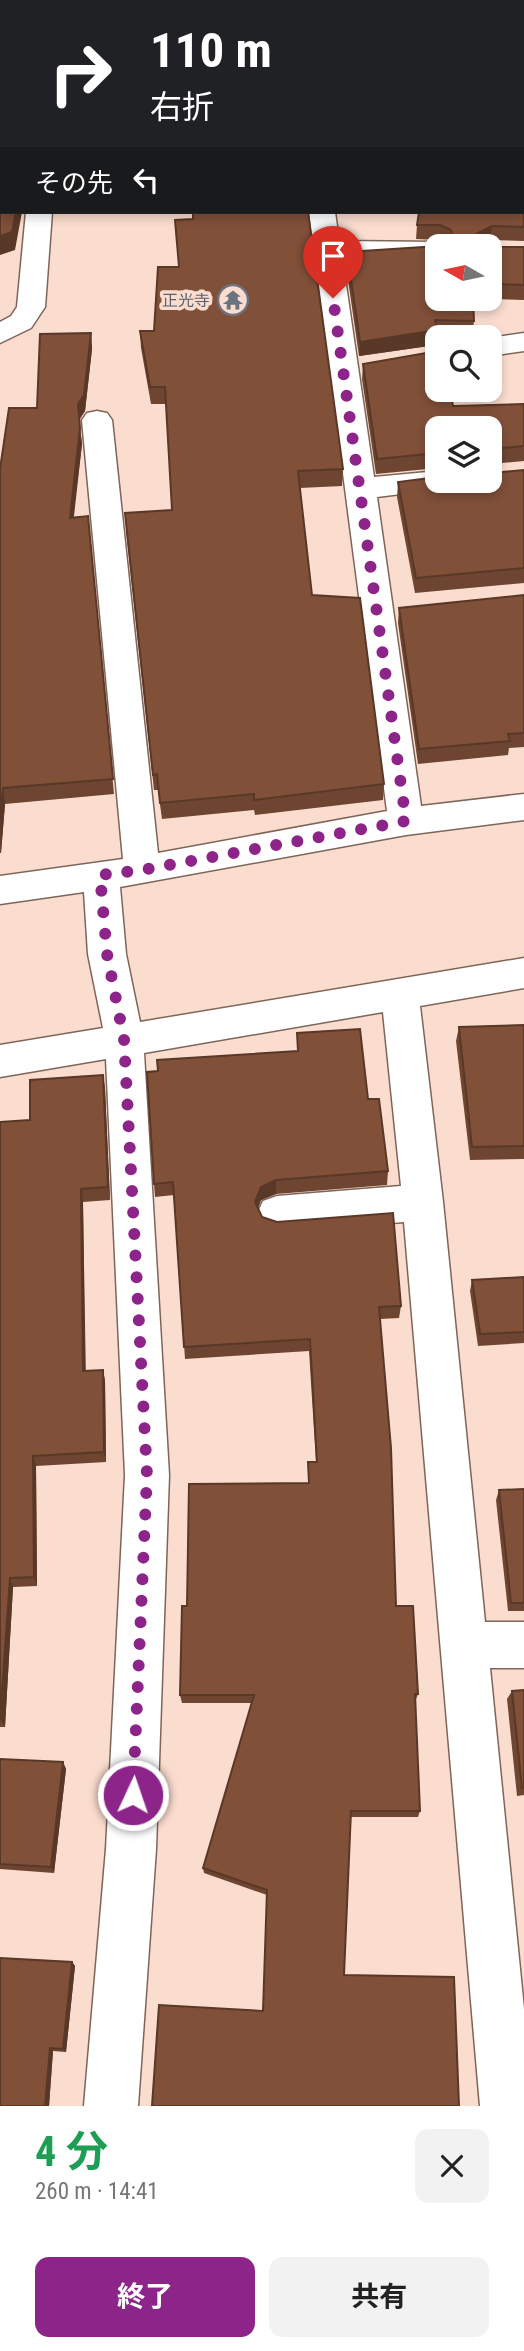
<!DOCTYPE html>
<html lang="ja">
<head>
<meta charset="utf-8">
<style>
  :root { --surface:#fff; --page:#f2f2f2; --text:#222; --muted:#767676; --accent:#8d2489 }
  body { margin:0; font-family:"Roboto Condensed","Noto Sans JP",sans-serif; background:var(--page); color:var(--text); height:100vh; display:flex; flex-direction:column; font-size:26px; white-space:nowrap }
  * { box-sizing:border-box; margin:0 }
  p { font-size:23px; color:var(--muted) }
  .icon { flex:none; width:38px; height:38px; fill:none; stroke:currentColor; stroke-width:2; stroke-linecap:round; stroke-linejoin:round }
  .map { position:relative; height:2106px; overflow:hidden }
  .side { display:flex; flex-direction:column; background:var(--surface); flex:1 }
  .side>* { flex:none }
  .banner { position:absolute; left:0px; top:0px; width:525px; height:214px; box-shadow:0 4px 10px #0003; background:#202124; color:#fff; overflow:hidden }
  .needle { width:46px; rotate:279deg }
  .fabs { position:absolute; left:425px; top:234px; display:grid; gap:14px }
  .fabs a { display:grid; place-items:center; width:77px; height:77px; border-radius:14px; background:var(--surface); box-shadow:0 4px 10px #0003; font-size:35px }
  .pin { position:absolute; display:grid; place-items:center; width:60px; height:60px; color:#fff; margin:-72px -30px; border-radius:50% 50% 50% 0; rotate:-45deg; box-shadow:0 0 7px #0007 }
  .pin .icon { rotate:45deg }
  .me { position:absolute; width:77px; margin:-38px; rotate:3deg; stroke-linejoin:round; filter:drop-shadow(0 0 5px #0008) }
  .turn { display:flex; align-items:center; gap:24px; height:147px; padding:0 35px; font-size:32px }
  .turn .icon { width:91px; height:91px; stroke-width:2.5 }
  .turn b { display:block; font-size:49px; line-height:60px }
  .then { display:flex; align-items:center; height:66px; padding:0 35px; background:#0003; gap:14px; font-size:26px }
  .round { display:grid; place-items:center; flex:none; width:74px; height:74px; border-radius:14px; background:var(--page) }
  .headline { display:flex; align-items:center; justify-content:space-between; height:119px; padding:0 35px }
  h1 { font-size:42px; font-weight:700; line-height:52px; color:#1e9e55 }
  .button { display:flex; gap:14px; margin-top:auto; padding:14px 35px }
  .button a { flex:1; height:80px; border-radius:14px; background:var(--accent); color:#fff; font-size:28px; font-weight:700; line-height:80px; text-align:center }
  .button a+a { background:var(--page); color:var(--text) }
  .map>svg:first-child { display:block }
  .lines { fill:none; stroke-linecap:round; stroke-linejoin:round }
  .minor-casing { stroke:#7e6559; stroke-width:3 }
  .minor { fill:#fff; fill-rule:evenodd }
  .wall { fill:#6e4531 }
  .shaded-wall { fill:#5a3828 }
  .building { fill:#805039; stroke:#5a3828; stroke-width:2 }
  .route { stroke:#8d2489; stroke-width:12; stroke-dasharray:0 21.6 }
  .labels { text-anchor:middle; stroke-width:7; stroke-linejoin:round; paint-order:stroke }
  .far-worship-label { font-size:16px; fill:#5b616d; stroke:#fbddcf; text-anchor:end }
</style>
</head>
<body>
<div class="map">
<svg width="524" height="2106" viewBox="0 0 524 2106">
  <rect width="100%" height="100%" fill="#fbddcf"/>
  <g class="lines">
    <g class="minor-casing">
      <path id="minor" d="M79,0H103L78,2Z
        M297,0H321V2H297Z
        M26,212H52L45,307L31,328L0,343V322L11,316L17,307Z
        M309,212H335L339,241L438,242L449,247H438V258L342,257L374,477L438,471V481H453L449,488L377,497L421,806L524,794V820L406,835L120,887L126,954L140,1022L524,958V988L420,1006L443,1202L485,1622H524V1668H490L524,2009V2106H480L404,1222L277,1232L263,1227L257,1214L263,1201L277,1196L401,1186L383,1012L144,1053L169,1475L156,1849L138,2106H84L106,1849L125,1475L106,1059L0,1077V1045L103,1028L88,954L84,892L0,904V876L123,859L82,420L87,413L97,411L107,413L112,420L158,853L387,811Z
        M524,333V351L490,356V338Z"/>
    </g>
    <use href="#minor" class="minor"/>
  </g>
  <path class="wall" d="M104,0H275V2H104Z
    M524,131V241L490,240L492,247H524V300L490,299V247H438L474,321L472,335L437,334L436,345L359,356L346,266L347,252L439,246L441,240H439L416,239L417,225Z
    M193,219L343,469L342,486L300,488L312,595L384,784L383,800L255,815L254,810L162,819L158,790H154L126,530L172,510L166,404H151L141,348L140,331H154L178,267Z
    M91,333L92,349L85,411L79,420L82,444L73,517L88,516L114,794L5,804L1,853H0V469L37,408Z
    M363,364L453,406L524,404V461L490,464V429H438V468L376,474L362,379Z
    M524,470V583L415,593L397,497L398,482Z
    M524,595V747L509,748L508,755L418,764L398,623L399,608Z
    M524,1025V1159L470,1160L456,1041L459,1027Z
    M297,1033L368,1099L388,1171L387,1185L276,1194L261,1200L258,1208L262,1217L401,1306L399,1318L380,1319L396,1606L418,1694L415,1702L420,1811L418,1817H351L263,2011L267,1895L204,1873L203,1868L252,1703H182L180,1695L187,1606L308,1483V1462H316L309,1351L185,1359L174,1195L155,1197L154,1184L158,1071L297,1051Z
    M103,1075L105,1089L110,1200L83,1202L85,1371L103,1370L105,1381L106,1462L36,1466L37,1586L13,1587L5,1727H0V1122L30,1120Z
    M524,1277V1343L478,1346L470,1291L472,1280Z
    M524,1489V1611H508L496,1500L499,1490Z
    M524,1690V1797V1795L517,1796L507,1699L512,1691Z
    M0,1759L63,1762L66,1769L54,1873L0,1869Z
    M72,1962L75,1966L66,2052L53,2051L49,2106H0Z"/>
  <path class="shaded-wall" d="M16,212H22L15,250L0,255V236Z
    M492,226L490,240L478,233Z
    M437,330L436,345L359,356L360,342Z
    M91,333L92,349L85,411L79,420L82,444L72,534L70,518L78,404Z
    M3,788L5,804L1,853L0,816Z
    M103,1075L105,1089L110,1200L108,1187Z
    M276,1180V1194L261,1200L255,1215V1202L261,1187Z
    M81,1189L83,1202L86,1382L83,1371Z
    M103,1370L105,1381L106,1462L104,1452Z
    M33,1456L36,1466L37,1586L34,1577Z
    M10,1578L13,1587L5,1727L1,1720Z
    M63,1762L66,1769L54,1873L51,1867Z
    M72,1962L75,1966L66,2052L63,2049Z
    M50,2048L53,2051L49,2106H45Z"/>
  <path class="building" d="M126,0H274L273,2H126Z
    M523,69H524L523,113Z
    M523,131L524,227L492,226L478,233L489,235L492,247H524V285L490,284V247H438V299H473L474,321L435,320L437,330L360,342L347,252L439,246L442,235L452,234L451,230L440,225H417L419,212H523Z
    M0,146H2V212H16L12,232L0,236Z
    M193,212H308L343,469L298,471L312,595L360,598L384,784L254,800V794L160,803L157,774L153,775L125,513L172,510L165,387H150L140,331H154L158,267H179L175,220L193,219Z
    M91,333L84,395L78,404L80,428L70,518L88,516L113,779L3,788L0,816V469L9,408H37L40,334Z
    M438,351V390H450L453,406L524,404V446L490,449V450V429H438V453L377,459L363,364Z
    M524,470V568L416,578L398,482L438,477V481H490V473H492Z
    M524,595V733L508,734L510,741L419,749L399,608Z
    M524,1025V1146L472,1147L459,1027Z
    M360,1029L368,1099H379L388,1171L276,1180L261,1187L255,1202L262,1217L277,1222L393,1213L401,1306L379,1307L391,1448L396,1606H413L418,1694H415L420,1811H351L344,1975L454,1977L459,2106H152L159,2005L263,2011L267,1890L203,1868L254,1695H180L182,1606H187L189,1484L309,1483L308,1462H317L310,1339L184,1347L173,1182L154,1184L147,1072L158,1071L157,1060L298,1051L297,1033Z
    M103,1075L108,1187L81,1189L83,1371L103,1370L104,1452L33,1456L34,1577L10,1578L0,1720V1122L30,1120V1080Z
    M524,1277V1332L480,1334L472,1280Z
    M524,1489V1603H511L499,1490Z
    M524,1690V1788H522L512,1691Z
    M0,1759L63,1762L51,1867L0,1864Z
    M0,1958L72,1962L63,2049L50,2048L45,2106H0Z"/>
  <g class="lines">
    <path class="route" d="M133,1795L147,1475L124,1039L107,954L100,875L142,870L406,821L333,298"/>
  </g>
  <defs>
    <g id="temple-ring" transform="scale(1.575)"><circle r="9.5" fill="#fbddcf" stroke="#6b7280" stroke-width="1.5"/><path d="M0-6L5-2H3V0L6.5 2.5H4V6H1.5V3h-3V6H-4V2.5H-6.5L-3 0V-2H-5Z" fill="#6b7280"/></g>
  </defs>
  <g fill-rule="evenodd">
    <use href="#temple-ring" x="233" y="300"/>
  </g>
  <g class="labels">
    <g class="far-worship-label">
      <text x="210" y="306">正光寺</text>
    </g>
  </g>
</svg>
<div class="fabs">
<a><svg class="needle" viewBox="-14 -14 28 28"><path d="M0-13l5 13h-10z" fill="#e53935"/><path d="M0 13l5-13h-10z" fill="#767676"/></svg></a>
<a><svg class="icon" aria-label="search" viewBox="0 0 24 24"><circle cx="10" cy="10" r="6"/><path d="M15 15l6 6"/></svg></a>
<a><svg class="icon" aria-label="layers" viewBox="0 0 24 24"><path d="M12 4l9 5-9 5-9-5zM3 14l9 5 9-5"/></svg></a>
</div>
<div class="pin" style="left:333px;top:298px;background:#d93025"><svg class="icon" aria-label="arrive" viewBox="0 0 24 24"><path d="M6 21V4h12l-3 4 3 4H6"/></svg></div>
<svg class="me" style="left:133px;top:1795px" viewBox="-20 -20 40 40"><circle r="17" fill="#8d2489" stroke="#fff" stroke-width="3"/><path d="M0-11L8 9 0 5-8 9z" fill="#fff"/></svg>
<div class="banner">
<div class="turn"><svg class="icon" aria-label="right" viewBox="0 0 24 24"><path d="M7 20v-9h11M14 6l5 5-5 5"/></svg><div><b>110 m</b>右折</div></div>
<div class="then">その先<svg class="icon" aria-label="left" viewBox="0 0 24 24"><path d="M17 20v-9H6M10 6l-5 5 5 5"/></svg></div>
</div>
</div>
<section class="side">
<div class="headline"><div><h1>4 分</h1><p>260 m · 14:41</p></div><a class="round"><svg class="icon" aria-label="close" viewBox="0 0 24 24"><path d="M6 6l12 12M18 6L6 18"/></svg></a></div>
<div class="button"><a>終了</a><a>共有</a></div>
</section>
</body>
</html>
